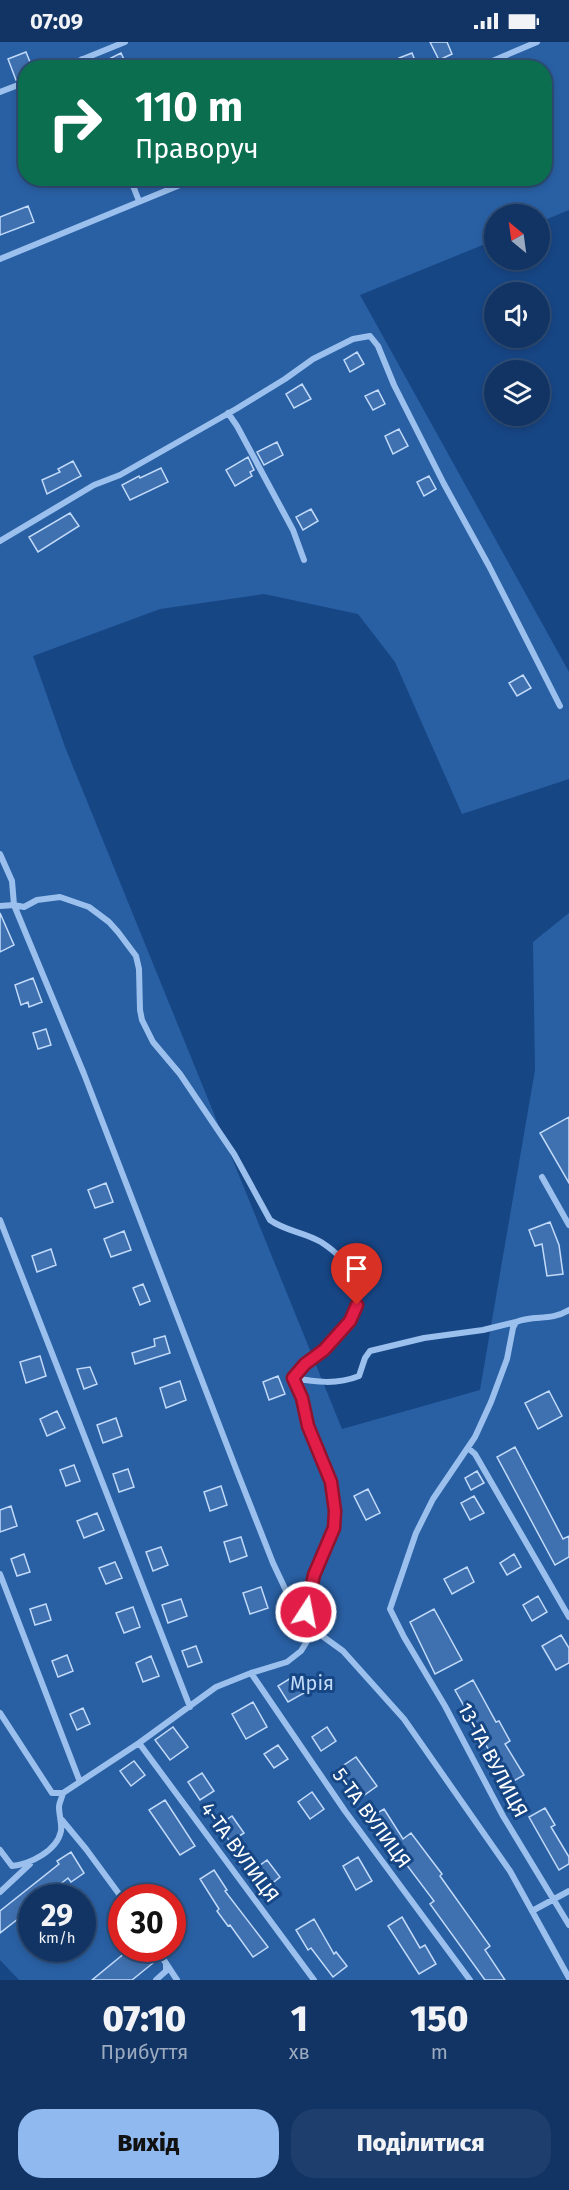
<!DOCTYPE html>
<html lang="uk">
<head>
<meta charset="utf-8">
<style>
  :root { --surface:#113464; --page:#1e3f6d; --text:#f1f3f6; --muted:#9caabf; --line:#304f78; --accent:#90b9f0 }
  body { margin:0; font-family:"Fira Sans",sans-serif; background:var(--page); color:var(--text); height:100vh; display:flex; flex-direction:column; font-size:22px; white-space:nowrap }
  * { box-sizing:border-box; margin:0 }
  p { font-size:20px; color:var(--muted) }
  .icon { flex:none; width:33px; height:33px; fill:none; stroke:currentColor; stroke-width:2; stroke-linecap:round; stroke-linejoin:round }
  .map { position:relative; height:1938px; overflow:hidden }
  .panel { display:flex; flex-direction:column; background:var(--surface); flex:1 }
  .panel>* { flex:none }
  .hud { position:absolute; left:18px; top:18px; width:534px; height:126px; border-radius:24px; box-shadow:0 3px 9px #0003,0 0 0 2px var(--line); background:#0b6e4f; color:#fff; overflow:hidden }
  .needle { width:39px; rotate:331deg }
  .fabs { position:absolute; left:484px; top:162px; display:grid; gap:12px }
  .fabs a { display:grid; place-items:center; width:66px; height:66px; border-radius:50%; background:var(--surface); box-shadow:0 3px 9px #0003,0 0 0 2px var(--line); font-size:30px }
  .speed { position:absolute; left:18px; top:1842px; display:flex; gap:12px; font-size:30px; font-weight:700; text-align:center }
  .speed>* { display:grid; place-content:center; width:78px; height:78px; border-radius:50%; background:var(--surface); box-shadow:0 3px 9px #0003,0 0 0 2px var(--line); line-height:1 }
  .speed small { font-size:15px; font-weight:400 }
  .speed .limit { border:9px solid #d22; background:#fff; color:#111 }
  .pin { position:absolute; display:grid; place-items:center; width:51px; height:51px; color:#fff; margin:-62px -26px; border-radius:50% 50% 50% 0; rotate:-45deg; box-shadow:0 0 6px #0007 }
  .pin .icon { rotate:45deg }
  .me { position:absolute; width:66px; margin:-33px; rotate:11deg; stroke-linejoin:round; filter:drop-shadow(0 0 4px #0008) }
  .turn { display:flex; align-items:center; gap:21px; height:126px; padding:0 18px; font-size:27px }
  .turn .icon { width:78px; height:78px; stroke-width:2.5 }
  .turn b { display:block; font-size:42px; line-height:51px }
  .eta { display:flex; justify-content:space-evenly; align-items:center; height:102px; text-align:center }
  .eta b { font-size:36px; font-weight:800; line-height:42px }
  .cta { display:flex; gap:12px; margin-top:auto; padding:12px 18px }
  .cta a { flex:1; height:69px; border-radius:24px; background:var(--accent); color:#111; font-size:24px; font-weight:800; line-height:69px; text-align:center }
  .cta a+a { background:var(--page); color:var(--text) }
  .status { display:flex; justify-content:space-between; align-items:center; height:42px; padding:0 30px; background:var(--surface); direction:ltr }
  .status svg { height:16px; fill:currentColor }
  .map>svg:first-child { display:block }
  .green { fill:#2960a4; fill-rule:evenodd }
  .building { fill:#3f70af; stroke:#c1dafa; stroke-width:1.5 }
  .lines { fill:none; stroke-linecap:round; stroke-linejoin:round }
  .street { stroke:#9bc0ed; stroke-width:6 }
  .route-casing { stroke:#92132f; stroke-width:15 }
  .route { stroke:#e11d48; stroke-width:10 }
  .labels { text-anchor:middle; stroke-width:6; stroke-linejoin:round; paint-order:stroke }
  .park-label { font-size:20px; fill:#c1dafa; stroke:#174685 }
  .street-label { font-size:20px; fill:#fff; stroke:#174685 }
</style>
</head>
<body>
<div class="status"><b>07:09</b><svg viewBox="0 0 49 12"><path d="M0 12V9h3v3zM5 12V6h3v6zM10 12V3h3v9zM15 12V0h3v12zM26 1h20v11H26zM47 4h2v5h-2z"/></svg></div>
<div class="map">
<svg width="569" height="1938" viewBox="0 0 569 1938">
  <rect width="100%" height="100%" fill="#174685"/>
  <path class="green" d="M0,0H569V168L540,180V172H495V198L360,253L569,630V737L462,772L395,620L358,572L264,552L160,567L33,614L65,705L342,1387L480,1348L535,1028L533,900L569,871V1938H19L0,1918ZM26,26H544V136H26ZM32,1856H82V1906H32ZM122,1856H172V1906H122Z"/>
  <path class="building" d="M430,0H447L452,12L439,18Z
    M26,10L32,25H26V35L16,38L8,17Z
    M121,11L128,26H91Z
    M412,11L418,26H402L399,16Z
    M28,164L34,180L0,193V175Z
    M357,310L364,322L350,330L344,318Z
    M302,342L311,357L294,366L286,352Z
    M378,348L385,362L373,368L365,354Z
    M399,387L408,404L393,412L385,394Z
    M277,400L283,413L264,423L257,410Z
    M248,415L254,428L250,430L252,434L235,444L226,428Z
    M73,419L81,434L47,452L42,438L60,430L58,427Z
    M161,426L168,440L130,458L122,443L139,434L140,436Z
    M429,434L436,447L424,454L417,440Z
    M311,467L318,479L303,488L296,475Z
    M70,471L79,484L38,510L29,495Z
    M523,633L531,646L517,654L509,641Z
    M0,871L14,903L0,910Z
    M33,936L42,960L29,965L28,960L21,963L15,943Z
    M46,987L51,1003L38,1007L33,991Z
    M569,1075V1141L540,1091Z
    M106,1141L113,1160L95,1166L88,1148Z
    M550,1180L559,1203L563,1232L547,1234L542,1202L535,1204L529,1188Z
    M124,1189L131,1208L111,1215L104,1197Z
    M51,1207L56,1223L37,1230L32,1214Z
    M143,1242L150,1259L140,1263L133,1246Z
    M165,1294L170,1311L135,1322L132,1311L155,1304L154,1297Z
    M40,1314L46,1334L26,1341L20,1320Z
    M90,1325L97,1342L84,1347L77,1327Z
    M278,1334L285,1352L269,1358L263,1340Z
    M180,1339L186,1358L166,1366L160,1346Z
    M549,1349L562,1374L538,1387L525,1361Z
    M57,1369L65,1386L47,1394L40,1377Z
    M116,1376L122,1394L103,1401L97,1383Z
    M515,1405L563,1497L569,1494V1515L555,1523L497,1415Z
    M74,1423L80,1439L66,1444L60,1428Z
    M128,1427L134,1445L119,1450L113,1432Z
    M477,1429L484,1441L471,1448L465,1436Z
    M221,1444L227,1463L210,1469L204,1450Z
    M368,1447L380,1471L366,1478L354,1454Z
    M474,1454L484,1471L470,1478L461,1461Z
    M11,1464L17,1484L0,1490V1468Z
    M97,1471L104,1488L84,1496L77,1479Z
    M241,1495L247,1514L230,1520L224,1500Z
    M161,1505L168,1523L153,1529L146,1510Z
    M24,1512L30,1530L17,1534L11,1517Z
    M514,1512L521,1525L507,1533L500,1521Z
    M115,1520L122,1536L106,1542L99,1526Z
    M467,1525L474,1540L452,1552L444,1537Z
    M261,1545L268,1566L250,1572L243,1551Z
    M538,1554L547,1570L532,1579L523,1563Z
    M181,1557L187,1574L168,1581L162,1563Z
    M46,1562L51,1578L35,1583L30,1567Z
    M133,1565L140,1585L124,1591L116,1571Z
    M434,1567L462,1618L435,1632L410,1580Z
    M561,1593L569,1606V1621L556,1628L542,1604Z
    M196,1604L202,1620L188,1625L182,1609Z
    M67,1613L73,1629L58,1635L52,1619Z
    M151,1614L159,1634L143,1640L136,1621Z
    M294,1634L304,1651L288,1660L278,1644Z
    M473,1638L496,1680L499,1679L510,1699L505,1702L524,1733L510,1741L490,1710L455,1648Z
    M253,1660L267,1685L246,1697L232,1672Z
    M83,1666L90,1682L77,1688L70,1672Z
    M173,1685L188,1705L170,1718L155,1698Z
    M327,1685L336,1699L321,1709L312,1695Z
    M278,1703L288,1717L274,1726L264,1712Z
    M356,1715L377,1744L359,1757L338,1727Z
    M134,1719L145,1733L131,1744L120,1729Z
    M202,1731L214,1749L200,1758L188,1740Z
    M312,1750L324,1767L310,1777L298,1760Z
    M165,1758L195,1804L180,1813L149,1768Z
    M545,1766L555,1783L551,1785L569,1815V1822L559,1828L529,1775Z
    M384,1767L403,1797L411,1791L442,1832L440,1834L490,1904L485,1908L505,1938H485L430,1862L434,1859L385,1794L382,1796L370,1775Z
    M232,1774L244,1791L230,1800L219,1783Z
    M71,1810L84,1831L71,1840L68,1836L43,1856H32V1866L0,1891V1869L59,1822L57,1819Z
    M358,1815L372,1839L356,1848L343,1824Z
    M267,1818L280,1835L265,1847L251,1830Z
    M214,1828L227,1848L225,1849L268,1905L253,1915L230,1883L228,1884L217,1869L219,1867L200,1837Z
    M402,1875L420,1906L425,1903L436,1922L419,1932L388,1884Z
    M314,1877L334,1912L336,1910L347,1924L333,1935L311,1906L308,1908L296,1888Z
    M131,1906H141L153,1921L132,1938H92Z"/>
  <g class="lines">
    <path class="street" d="M82,17L85,26
      M61,26L125,0
      M476,26L537,0
      M0,50L26,40
      M130,136L139,159
      M0,217L197,136
      M228,371L237,384L293,488L304,518
      M0,499L94,443L120,433L236,367L285,337L313,317L353,297L370,294L378,304L394,343L444,442L489,524L560,664
      M0,812L12,839L14,863L84,1032L238,1432L273,1521L289,1555L314,1588L343,1609L404,1677L510,1829L569,1936
      M0,864L14,863L24,865L37,858L60,855L89,865L109,880L118,890L136,914L139,927L140,968L142,978L153,1000L180,1032L234,1112L270,1178C285,1189 304,1190 321,1200C335,1209 352,1224 356,1241C364,1286 317,1307 293,1336
      M542,1135L569,1183
      M0,1178L190,1665
      M569,1268C549,1280 536,1272 516,1280L513,1286L507,1317L491,1360L475,1395L433,1457L416,1491L390,1567L404,1595L445,1664L503,1774L569,1883
      M468,1406L475,1412L569,1575
      M0,1532L80,1740
      M304,1575L314,1533L334,1486L335,1469L331,1440L308,1384L302,1356L293,1336C315,1340 337,1343 359,1334L365,1316L370,1309L424,1296L483,1288L516,1280
      M251,1631L345,1769L470,1938
      M0,1671L52,1751H63
      M139,1701L314,1938
      M62,1778L86,1807L122,1856
      M0,1808L12,1824C30,1822 57,1809 61,1789C62,1781 59,1773 59,1765C59,1761 62,1756 63,1751L139,1701L216,1645L251,1631L287,1620L301,1609L314,1588
      M0,1850L30,1822
      M532,1869L569,1849
      M156,1906L177,1938
      M156,1938L166,1929V1922"/>
  </g>
  <g class="lines">
    <g class="route-casing">
      <path id="route" d="M306,1570L314,1533L334,1486L335,1469L331,1440L308,1384L302,1356L293,1336L305,1322L324,1308L350,1279L357,1263"/>
    </g>
    <use href="#route" class="route"/>
  </g>
  <g class="labels">
    <g class="park-label">
      <text x="312" y="1648">Мрія</text>
    </g>
    <g class="street-label">
      <text transform="translate(493 1718) rotate(62)" y="7">13-ТА ВУЛИЦЯ</text>
      <text transform="translate(372 1776) rotate(54)" y="7">5-ТА ВУЛИЦЯ</text>
      <text transform="translate(240 1810) rotate(54)" y="7">4-ТА ВУЛИЦЯ</text>
    </g>
  </g>
</svg>
<div class="fabs">
<a><svg class="needle" viewBox="-14 -14 28 28"><path d="M0-13l5 13h-10z" fill="#e53935"/><path d="M0 13l5-13h-10z" fill="#9caabf"/></svg></a>
<a><svg class="icon" aria-label="sound" viewBox="0 0 24 24"><path d="M4 9h4l5-4v14l-5-4H4zM17 9q2 3 0 6"/></svg></a>
<a><svg class="icon" aria-label="layers" viewBox="0 0 24 24"><path d="M12 4l9 5-9 5-9-5zM3 14l9 5 9-5"/></svg></a>
</div>
<div class="speed"><div>29<small>km/h</small></div><div class="limit">30</div></div>
<div class="pin" style="left:357px;top:1263px;background:#d93025"><svg class="icon" aria-label="arrive" viewBox="0 0 24 24"><path d="M6 21V4h12l-3 4 3 4H6"/></svg></div>
<svg class="me" style="left:306px;top:1570px" viewBox="-20 -20 40 40"><circle r="17" fill="#e11d48" stroke="#fff" stroke-width="3"/><path d="M0-11L8 9 0 5-8 9z" fill="#fff"/></svg>
<div class="hud">
<div class="turn"><svg class="icon" aria-label="right" viewBox="0 0 24 24"><path d="M7 20v-9h11M14 6l5 5-5 5"/></svg><div><b>110 m</b>Праворуч</div></div>
</div>
</div>
<section class="panel">
<div class="eta">
<div><b>07:10</b><p>Прибуття</p></div>
<div><b>1</b><p>хв</p></div>
<div><b>150</b><p>m</p></div>
</div>
<div class="cta"><a>Вихід</a><a>Поділитися</a></div>
</section>
</body>
</html>
